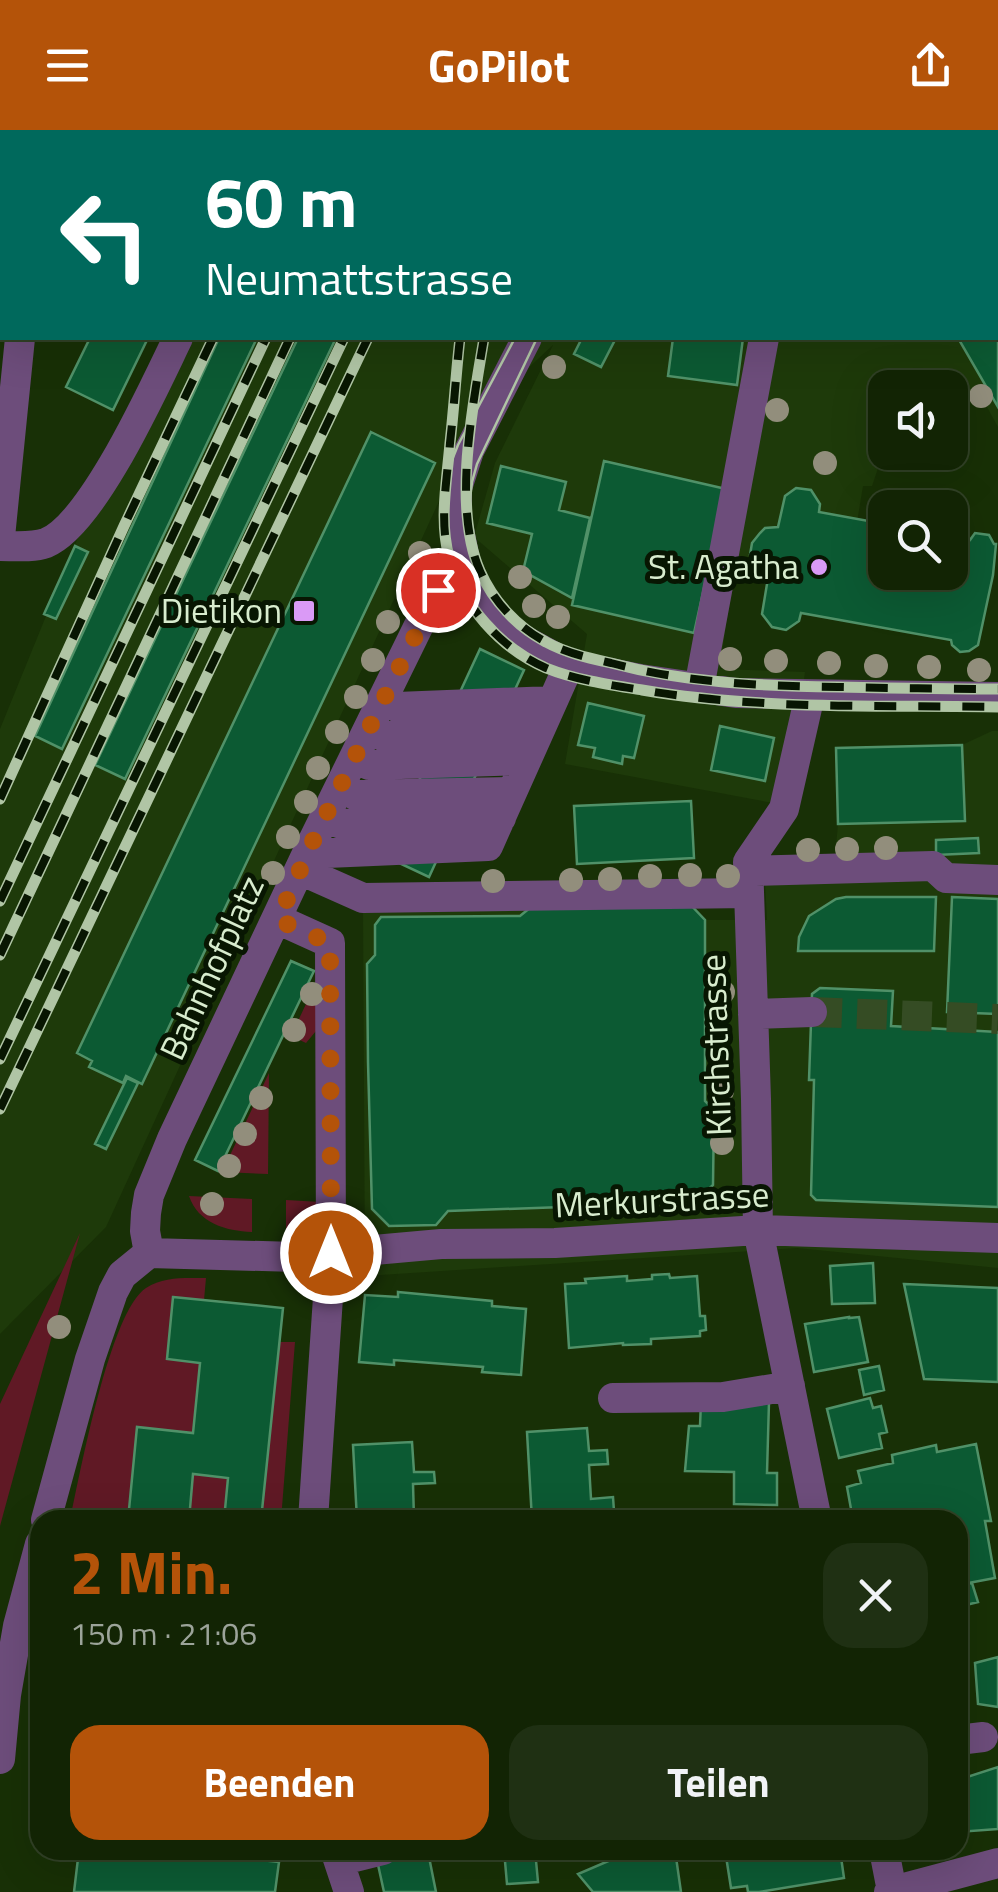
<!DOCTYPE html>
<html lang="de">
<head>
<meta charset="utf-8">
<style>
  :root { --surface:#122404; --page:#1f3013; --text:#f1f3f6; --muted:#9ca49a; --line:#314126; --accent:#b45309 }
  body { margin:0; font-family:"Titillium Web",sans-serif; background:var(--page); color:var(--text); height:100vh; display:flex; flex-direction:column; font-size:38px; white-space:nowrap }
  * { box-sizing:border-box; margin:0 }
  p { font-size:32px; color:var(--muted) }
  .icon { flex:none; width:55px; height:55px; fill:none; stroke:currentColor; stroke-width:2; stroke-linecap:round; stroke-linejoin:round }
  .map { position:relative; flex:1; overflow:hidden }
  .side { position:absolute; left:30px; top:1380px; width:938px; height:350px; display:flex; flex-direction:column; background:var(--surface); border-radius:30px; box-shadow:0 10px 40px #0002,0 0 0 2px var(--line) }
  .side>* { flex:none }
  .banner { position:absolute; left:0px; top:0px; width:1000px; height:210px; box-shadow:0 10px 40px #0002,0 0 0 2px var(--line); background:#00695c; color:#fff; overflow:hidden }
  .buttons { position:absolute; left:868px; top:240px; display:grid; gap:20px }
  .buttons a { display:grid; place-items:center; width:100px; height:100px; border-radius:20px; background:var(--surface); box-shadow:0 10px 40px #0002,0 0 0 2px var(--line); font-size:50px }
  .pin { position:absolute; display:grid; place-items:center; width:85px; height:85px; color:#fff; margin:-42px; border:5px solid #fff; border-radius:50%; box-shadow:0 2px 10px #0007 }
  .me { position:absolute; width:110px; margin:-55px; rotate:0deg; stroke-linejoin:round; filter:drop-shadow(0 0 8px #0008) }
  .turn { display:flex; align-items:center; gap:35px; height:210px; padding:0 40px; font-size:45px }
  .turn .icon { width:130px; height:130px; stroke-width:2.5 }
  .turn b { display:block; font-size:70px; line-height:85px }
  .round { display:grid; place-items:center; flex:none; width:105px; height:105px; border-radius:30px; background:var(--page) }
  .head { display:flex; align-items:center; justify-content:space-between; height:170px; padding:0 40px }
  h1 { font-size:60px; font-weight:700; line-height:75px; color:var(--accent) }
  .primary-button { display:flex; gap:20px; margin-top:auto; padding:20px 40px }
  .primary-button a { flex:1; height:115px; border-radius:30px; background:var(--accent); color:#fff; font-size:40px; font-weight:700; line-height:115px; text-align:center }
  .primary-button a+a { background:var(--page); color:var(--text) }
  header { display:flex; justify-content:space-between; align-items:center; height:130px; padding:0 40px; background:var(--accent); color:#fff; font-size:45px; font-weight:700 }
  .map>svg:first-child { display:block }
  .built { fill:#1e3a0a }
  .green { fill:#601925 }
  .building { fill:#0c5a33; stroke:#509168; stroke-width:2.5 }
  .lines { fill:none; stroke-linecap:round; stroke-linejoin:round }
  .minor-tunnel { stroke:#354c24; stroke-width:30; stroke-dasharray:30 15; stroke-linecap:butt }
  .minor { stroke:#6d4d7b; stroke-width:30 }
  .tram { stroke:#b0c5a5; stroke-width:2.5 }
  .rail-casing { stroke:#b0c5a5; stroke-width:11 }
  .rail { stroke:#081602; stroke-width:8; stroke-dasharray:22; stroke-linecap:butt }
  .tree { fill:#928e7c }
  .route { stroke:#b45309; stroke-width:18; stroke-dasharray:0 32.4 }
  .poi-dot { fill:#da9af6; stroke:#081602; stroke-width:4 }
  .labels { text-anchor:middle; stroke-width:10; stroke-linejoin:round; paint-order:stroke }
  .poi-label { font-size:35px; fill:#d8ecce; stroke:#081602; text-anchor:end }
  .street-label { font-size:35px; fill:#d8ecce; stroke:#081602 }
</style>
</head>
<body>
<header><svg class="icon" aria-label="menu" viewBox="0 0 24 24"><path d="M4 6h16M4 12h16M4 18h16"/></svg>GoPilot<svg class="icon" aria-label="share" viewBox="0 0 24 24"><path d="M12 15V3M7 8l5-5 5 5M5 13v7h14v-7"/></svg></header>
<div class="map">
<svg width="998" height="1762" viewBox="0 0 998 1762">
  <rect width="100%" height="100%" fill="#183006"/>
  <path class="built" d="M277,0H998V297L977,259L950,272V258H885V317L872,356H863L856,398L736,442L726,494L720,539L805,542L797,600L778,674L565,634L587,504L474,407L495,333L553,215L479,284L106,1097L0,1204V599L110,329L171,208H998V2H276Z
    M992,601H998V1138L797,1118L365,1146L363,777L686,770L705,790H767L765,753L833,750L838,694L836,618L962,615Z"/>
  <path class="green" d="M313,859L320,861L321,895L306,913L291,906Z
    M269,943L268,1044L222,1042Z
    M189,1066L252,1069V1102C226,1101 198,1093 189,1066Z
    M286,1070L321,1072L318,1096L314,1100L286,1102Z
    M80,1103L0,1396V1274Z
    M206,1148L204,1170L173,1167L167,1228L200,1233L193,1303L137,1297L128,1390H70C80,1344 110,1181 146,1158C164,1146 186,1148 206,1148Z
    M279,1212H295L281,1390H261Z
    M193,1344L228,1348L224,1390H189Z"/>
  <path class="building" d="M90,208H148L113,280L66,257Z
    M219,208H257L62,619L35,606Z
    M298,208H336L125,649L95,635Z
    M582,208H616L601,237L574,224Z
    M673,208H743L737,255L668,246Z
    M958,208H996L998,211V277Z
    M371,302L435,333L142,954L126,946L123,953L89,937L92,931L77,923Z
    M604,331L726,359L694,503L572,475Z
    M501,336L566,352L559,380L590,388L572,468L523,441L532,404L487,393Z
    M796,358L811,360L820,374L819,382L885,394V442H950V406L970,410L975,403L989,405L994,414H996L993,445L978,515L969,521L960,522L952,515L951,510L801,483L799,491L786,500L772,497L762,484L767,454L754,442L750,425L752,413L760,403L765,398L778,397L785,366Z
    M75,416L88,422L56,489L44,484Z
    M480,519L524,540L429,747L384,726Z
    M588,573L644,586L634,628L623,626L622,634L593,627L595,618L578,615Z
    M720,596L774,608L765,651L711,640Z
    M962,615L965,691L838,694L836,618Z
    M691,671L694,728L577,734L574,676Z
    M978,708L979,723L936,725V710Z
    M846,767H936L934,821H798L799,807L809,786L836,769Z
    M952,767L998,769V884L947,882Z
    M686,770L705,790V971L714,980L713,1055L699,1068L572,1069L563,1077L448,1081L436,1095L389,1096L372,1079L368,932L367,834L375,825V795L381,787L520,786L531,777Z
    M291,831L314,841L218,1041L195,1030Z
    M820,858L893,861L891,896L998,902V1077L816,1070L811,1065L814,950H809L812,864Z
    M127,948L138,953L106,1019L95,1014Z
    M873,1133L875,1173L832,1174L830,1136Z
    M669,1144L670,1148L697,1146L700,1186H705L706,1200L700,1201V1206L651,1209V1214L623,1215V1213L569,1218L565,1154L586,1153L585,1149L627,1146V1151L652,1149V1145Z
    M904,1154L998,1158V1252L924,1249Z
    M398,1162L492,1171V1176L526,1179L521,1245L482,1242L483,1237L394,1230V1235L359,1232L365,1165L398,1167Z
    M173,1167L283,1178L261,1390H224L228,1348L193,1344L189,1390H128L137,1297L193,1303L200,1233L167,1229Z
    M849,1187V1188L859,1187L868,1232L814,1242L805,1194Z
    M879,1236L884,1260L864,1265L859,1240Z
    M870,1268L873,1278L881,1276L887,1302L879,1304L882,1318L839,1328L827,1279Z
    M701,1271L769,1272L767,1343H777V1375L734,1374V1342L685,1341L689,1296H700Z
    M587,1298L589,1321L607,1320L608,1334L589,1335L591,1369L613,1367L614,1381L589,1382L590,1390H532L527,1302Z
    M412,1312L414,1342H434L435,1353L413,1354L414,1389L435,1388V1390H357L353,1315Z
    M976,1314L991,1391H985L995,1448L958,1455V1390H853L847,1357L861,1353L858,1341L893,1333L892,1325L936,1315L937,1322Z
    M972,1453L978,1472L958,1477V1456Z
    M998,1527V1577L978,1574L975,1533Z
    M998,1637V1699L958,1702V1650Z
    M79,1720H166L279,1732L275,1762H74Z
    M504,1720H535L538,1752L507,1754Z
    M634,1720H675L681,1762H593L578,1744Z
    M725,1720H840L844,1748L759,1762H748L747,1756L731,1758Z
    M428,1722L436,1762H384L377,1730Z"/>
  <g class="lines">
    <path class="minor-tunnel" d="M812,882L998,889"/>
    <path class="minor" d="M755,0L756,2
      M957,0L959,2
      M48,2V0
      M277,2L279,0
      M626,2L627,0
      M0,27L2,28
      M527,208L469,321L457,358V390L468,444L485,476L516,506L569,535L640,549L736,563L998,567
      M0,407L20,208
      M0,416C14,416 32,418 46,413C93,394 155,255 178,208
      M699,558L764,208
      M810,565L784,679L748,732L756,969L758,1100L817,1390
      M383,571L397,577L552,571
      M369,600L383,606L539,601
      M355,629L369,635L526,630
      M340,658L355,665L512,662
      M326,686L341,694L501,688
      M311,715L327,723L488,716L569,535
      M300,740L363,768L749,763
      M748,741L933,736L946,748L998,750
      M277,789L330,813L331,1123L313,1390
      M753,884L812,882
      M149,1123L296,1127L441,1114L555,1113L758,1100L998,1108
      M149,1123L145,1101L146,1083L149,1065L172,1009L311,715L426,481L438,460L468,444
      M613,1268L723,1267L790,1256
      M46,1390L90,1229L113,1162L122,1145L149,1123
      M958,1610L983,1607
      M0,1629L6,1565L18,1496L40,1414
      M335,1720L349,1762
      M884,1720L892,1761
      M339,1731L383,1720
      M889,1762L998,1733"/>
    <path class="tram" d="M617,2L618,0
      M635,2L636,0
      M445,370L452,330L458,315L515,208
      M468,386L472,352L477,334L537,208"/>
    <g class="rail-casing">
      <path id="rail" d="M310,2L312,0
        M364,2L365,0
        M388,2L389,0
        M442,2L443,0
        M466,2L467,0
        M544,2L545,0
        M563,2L564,0
        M460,208C456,243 454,278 450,313C447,351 439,390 449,427C462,475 500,518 546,538C576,550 610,555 642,560C759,580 880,575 998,577
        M484,208C473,275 452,377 480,441C493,471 517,497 546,512C566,523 589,528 611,533C686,553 761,556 838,557C891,558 945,559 998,559
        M0,669L124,396L213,208
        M0,771L266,208
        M0,825L290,208
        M0,929L344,208
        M0,979L368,208"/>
    </g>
    <use href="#rail" class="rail"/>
  </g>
  <g class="tree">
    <circle cx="554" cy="237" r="12"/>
    <circle cx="981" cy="266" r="12"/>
    <circle cx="777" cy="280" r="12"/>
    <circle cx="825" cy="333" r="12"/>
    <circle cx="420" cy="423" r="12"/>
    <circle cx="520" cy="447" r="12"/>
    <circle cx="534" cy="476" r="12"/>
    <circle cx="558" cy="487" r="12"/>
    <circle cx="388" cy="492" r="12"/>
    <circle cx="730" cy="529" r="12"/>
    <circle cx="373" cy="530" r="12"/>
    <circle cx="776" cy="531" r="12"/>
    <circle cx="829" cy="533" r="12"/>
    <circle cx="876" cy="536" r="12"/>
    <circle cx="929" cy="537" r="12"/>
    <circle cx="979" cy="540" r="12"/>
    <circle cx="356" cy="567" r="12"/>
    <circle cx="337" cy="602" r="12"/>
    <circle cx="318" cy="638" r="12"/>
    <circle cx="306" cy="672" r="12"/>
    <circle cx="288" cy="707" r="12"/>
    <circle cx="886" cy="718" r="12"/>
    <circle cx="847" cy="719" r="12"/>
    <circle cx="808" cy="720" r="12"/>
    <circle cx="273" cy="743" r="12"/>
    <circle cx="690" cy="745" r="12"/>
    <circle cx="650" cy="746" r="12"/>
    <circle cx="728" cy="746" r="12"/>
    <circle cx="610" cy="749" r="12"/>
    <circle cx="571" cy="750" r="12"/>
    <circle cx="493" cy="751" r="12"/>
    <circle cx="723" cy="862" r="12"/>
    <circle cx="312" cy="864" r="12"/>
    <circle cx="294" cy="900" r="12"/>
    <circle cx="722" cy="961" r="12"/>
    <circle cx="261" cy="968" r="12"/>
    <circle cx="245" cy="1004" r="12"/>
    <circle cx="722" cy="1013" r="12"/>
    <circle cx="229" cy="1036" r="12"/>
    <circle cx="212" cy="1074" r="12"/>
    <circle cx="59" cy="1197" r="12"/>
  </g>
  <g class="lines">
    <path class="route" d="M331,1123L330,813L278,790L311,715L438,460"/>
  </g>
  <g class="poi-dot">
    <circle cx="819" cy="437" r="10"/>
    <rect x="292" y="469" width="24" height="24" rx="5"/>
  </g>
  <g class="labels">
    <g class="poi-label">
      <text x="799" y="449">St. Agatha</text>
      <text x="282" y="493">Dietikon</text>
    </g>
    <g class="street-label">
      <text transform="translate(212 838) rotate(-65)" y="12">Bahnhofplatz</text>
      <text transform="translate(716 915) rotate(-92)" y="12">Kirchstrasse</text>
      <text transform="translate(662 1070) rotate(-3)" y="12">Merkurstrasse</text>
    </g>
  </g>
</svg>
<div class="buttons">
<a><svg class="icon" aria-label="sound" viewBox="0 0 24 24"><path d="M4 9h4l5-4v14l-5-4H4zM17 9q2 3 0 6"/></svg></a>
<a><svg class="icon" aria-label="search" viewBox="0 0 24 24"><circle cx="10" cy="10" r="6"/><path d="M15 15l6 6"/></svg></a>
</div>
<div class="pin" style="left:438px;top:460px;background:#d93025"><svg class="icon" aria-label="arrive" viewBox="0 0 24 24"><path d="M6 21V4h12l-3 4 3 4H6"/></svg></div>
<svg class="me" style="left:331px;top:1123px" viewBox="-20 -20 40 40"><circle r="17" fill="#b45309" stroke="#fff" stroke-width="3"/><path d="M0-11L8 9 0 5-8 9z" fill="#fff"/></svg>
<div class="banner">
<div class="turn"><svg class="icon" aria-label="left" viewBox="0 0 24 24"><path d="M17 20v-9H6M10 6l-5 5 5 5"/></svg><div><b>60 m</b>Neumattstrasse</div></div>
</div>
<section class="side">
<div class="head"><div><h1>2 Min.</h1><p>150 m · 21:06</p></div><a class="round"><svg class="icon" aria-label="close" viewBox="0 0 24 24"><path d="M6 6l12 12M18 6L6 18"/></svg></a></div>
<div class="primary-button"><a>Beenden</a><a>Teilen</a></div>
</section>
</div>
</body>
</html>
